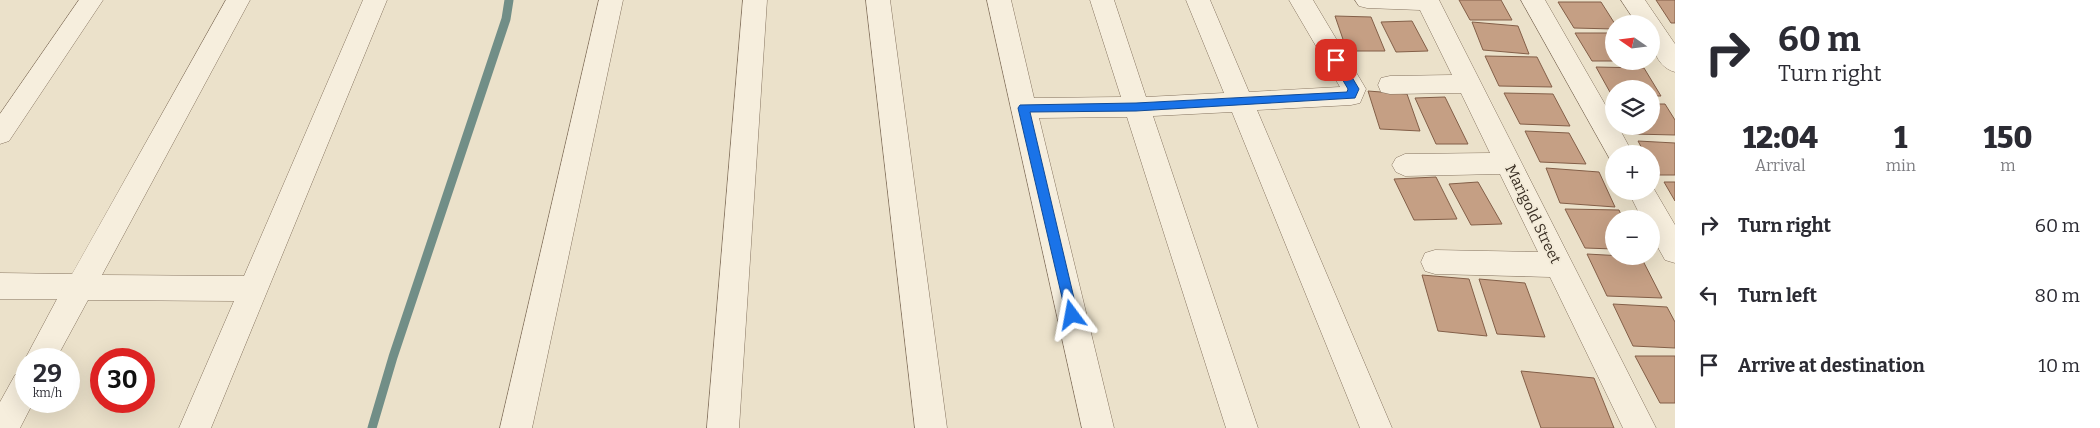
<!DOCTYPE html>
<html lang="en">
<head>
<meta charset="utf-8">
<style>
  :root { --surface:#fff; --page:#f2f2f3; --text:#2b2b33; --muted:#7c7c81 }
  body { margin:0; font-family:Bitter,serif; background:var(--page); color:var(--text); height:100vh; display:flex; flex-direction:column; font-size:19px; white-space:nowrap }
  * { box-sizing:border-box; margin:0 }
  p { font-size:16px; color:var(--muted) }
  .icon { flex:none; width:28px; height:28px; fill:none; stroke:currentColor; stroke-width:2; stroke-linecap:round; stroke-linejoin:round }
  .map { position:relative; flex:1; overflow:hidden }
  .side { display:flex; flex-direction:column; background:var(--surface); width:425px }
  .side>* { flex:none }
  .hud { background:#fff; color:var(--text); overflow:hidden }
  .needle { width:32px; rotate:284deg }
  .buttons { position:absolute; left:1605px; top:15px; display:grid; gap:10px }
  .buttons a { display:grid; place-items:center; width:55px; height:55px; border-radius:50%; background:var(--surface); box-shadow:0 5px 20px #0002; font-size:25px }
  .speed { position:absolute; left:15px; top:348px; display:flex; gap:10px; font-size:25px; font-weight:700; text-align:center }
  .speed>* { display:grid; place-content:center; width:65px; height:65px; border-radius:50%; background:var(--surface); box-shadow:0 5px 20px #0002; line-height:1 }
  .speed small { font-size:12px; font-weight:400 }
  .speed .limit { border:8px solid #d22; background:#fff; color:#111 }
  .pin { position:absolute; display:grid; place-items:center; width:42px; height:42px; color:#fff; margin:-21px; border-radius:10px; box-shadow:0 2px 8px #0006 }
  .me { position:absolute; width:55px; margin:-28px; rotate:347deg; stroke-linejoin:round; filter:drop-shadow(0 0 4px #0008) }
  .turn { display:flex; align-items:center; gap:18px; height:105px; padding:0 20px; font-size:22px }
  .turn .icon { width:65px; height:65px; stroke-width:2.5 }
  .turn b { display:block; font-size:35px; line-height:42px }
  .eta { display:flex; justify-content:space-evenly; align-items:center; height:85px; text-align:center }
  .eta b { font-size:30px; font-weight:800; line-height:35px }
  ul { padding:0; list-style:none }
  li { display:flex; align-items:center; gap:15px; height:70px; padding:0 20px }
  li div { flex:1 }
  li b { display:block; font-size:19px }
  li em { font-style:normal }
  main { display:flex; flex:1; min-height:0 }
  .map>svg:first-child { display:block }
  .lines { fill:none; stroke-linecap:round; stroke-linejoin:round }
  .stream { stroke:#718e87; stroke-width:9 }
  .building { fill:#c59f84; stroke:#835f48 }
  .minor-casing { stroke:#867460; stroke-width:1 }
  .minor { fill:#f6eedd; fill-rule:evenodd }
  .route { fill:#1a73e8; stroke:#114b97 }
  .labels { text-anchor:middle; stroke-width:4; stroke-linejoin:round; paint-order:stroke }
  .street-label { font-size:15px; fill:#382d22; stroke:#f3ebd9 }
</style>
</head>
<body>
<main>
<div class="map">
<svg width="1675" height="428" viewBox="0 0 1675 428">
  <rect width="100%" height="100%" fill="#ebe1ca"/>
  <g class="lines">
    <path class="stream" d="M372,428L393,357L506,19L509,0"/>
  </g>
  <path class="building" d="M1459,0H1501L1512,20H1470Z
    M1656,0H1675V23H1671Z
    M1558,2H1601L1615,24L1614,29L1574,28Z
    M1335,16L1371,17L1385,51H1347Z
    M1412,21L1428,51L1396,52L1381,22Z
    M1472,22L1518,26L1529,54L1483,50Z
    M1575,33H1614V61H1592Z
    M1485,56L1537,57L1552,87L1499,86Z
    M1596,67L1644,68L1661,96H1651V89H1614V94H1611Z
    M1368,91L1407,94L1420,131L1380,129Z
    M1504,93L1553,94L1570,126L1520,124Z
    M1445,97L1468,144H1436L1415,98Z
    M1651,104H1665L1675,120V135L1633,134L1629,126H1651Z
    M1525,131L1569,133L1586,164L1540,162Z
    M1638,141L1675,143V175H1657L1651,165V154H1645Z
    M1546,168L1599,172L1615,207L1560,203Z
    M1436,177L1457,219L1414,220L1394,179Z
    M1478,182L1502,224L1471,225L1449,184Z
    M1664,182H1675V201Z
    M1565,209L1619,210L1623,219H1614V249L1585,248Z
    M1587,254L1641,257L1662,298L1607,296Z
    M1422,275L1469,279L1487,336L1438,331Z
    M1479,279L1525,283L1545,337L1497,334Z
    M1613,304L1667,307L1675,322V348L1633,346Z
    M1635,356H1675V403H1660Z
    M1521,371L1594,378L1614,428H1541Z"/>
  <g class="lines">
    <g class="minor-casing">
      <path id="minor" d="M79,0H103L9,141L0,144V114Z
        M226,0H250L102,275L244,276L363,0H387L211,428H179L234,301L88,300L56,359H26V362L25,359L57,299H0V273L72,274Z
        M599,0H623L532,428H500Z
        M743,0H767L739,428H707Z
        M866,0H890L947,428H915Z
        M987,0H1011L1034,98L1121,97L1090,0H1114L1146,97L1224,93L1186,0H1210L1249,92L1340,87L1289,0H1313L1366,89L1360,103L1351,105L1257,110L1392,428H1360L1232,112L1153,116L1258,428H1226L1127,117L1039,118L1114,428H1082Z
        M1355,0H1439L1656,428H1623L1550,277L1435,274L1425,271L1421,262L1425,253L1435,250L1538,252L1500,174L1405,176L1396,172L1392,165L1396,158L1405,154L1490,153L1461,93L1390,94L1381,92L1378,85L1381,78L1390,76L1452,75L1420,10L1367,8L1359,6Z
        M1521,0H1545L1614,120V126H1618L1633,154H1614V162L1611,161Z
        M1621,0H1645L1675,44V72C1654,66 1651,43 1651,24H1637Z
        M1651,184L1675,225V263L1665,260L1651,235V219H1642L1628,191H1651Z
        M26,371V401H34L20,428H0V402L15,375Z"/>
    </g>
    <use href="#minor" class="minor"/>
  </g>
  <path class="route" d="M1336,56L1340,57L1359,89L1355,98L1136,111L1030,112L1078,315L1076,319H1067L1018,108L1020,105L1136,103L1347,92L1348,89L1331,60Z"/>
  <g class="labels">
    <g class="street-label">
      <text transform="translate(1533 214) rotate(64)" y="5">Marigold Street</text>
    </g>
  </g>
</svg>
<div class="buttons">
<a><svg class="needle" viewBox="-14 -14 28 28"><path d="M0-13l5 13h-10z" fill="#e53935"/><path d="M0 13l5-13h-10z" fill="#7c7c81"/></svg></a>
<a><svg class="icon" aria-label="layers" viewBox="0 0 24 24"><path d="M12 4l9 5-9 5-9-5zM3 14l9 5 9-5"/></svg></a>
<a>+</a>
<a>−</a>
</div>
<div class="speed"><div>29<small>km/h</small></div><div class="limit">30</div></div>
<div class="pin" style="left:1336px;top:60px;background:#d93025"><svg class="icon" aria-label="arrive" viewBox="0 0 24 24"><path d="M6 21V4h12l-3 4 3 4H6"/></svg></div>
<svg class="me" style="left:1072px;top:315px" viewBox="-20 -20 40 40"><path d="M0-17L14 15 0 8-14 15z" fill="#1a73e8" stroke="#fff" stroke-width="4"/></svg>
</div>
<section class="side">
<div class="hud">
<div class="turn"><svg class="icon" aria-label="right" viewBox="0 0 24 24"><path d="M7 20v-9h11M14 6l5 5-5 5"/></svg><div><b>60 m</b>Turn right</div></div>
</div>
<div class="eta">
<div><b>12:04</b><p>Arrival</p></div>
<div><b>1</b><p>min</p></div>
<div><b>150</b><p>m</p></div>
</div>
<ul>
<li><svg class="icon" aria-label="right" viewBox="0 0 24 24"><path d="M7 20v-9h11M14 6l5 5-5 5"/></svg><div><b>Turn right</b></div><em>60 m</em></li>
<li><svg class="icon" aria-label="left" viewBox="0 0 24 24"><path d="M17 20v-9H6M10 6l-5 5 5 5"/></svg><div><b>Turn left</b></div><em>80 m</em></li>
<li><svg class="icon" aria-label="arrive" viewBox="0 0 24 24"><path d="M6 21V4h12l-3 4 3 4H6"/></svg><div><b>Arrive at destination</b></div><em>10 m</em></li>
</ul>
</section>
</main>
</body>
</html>
